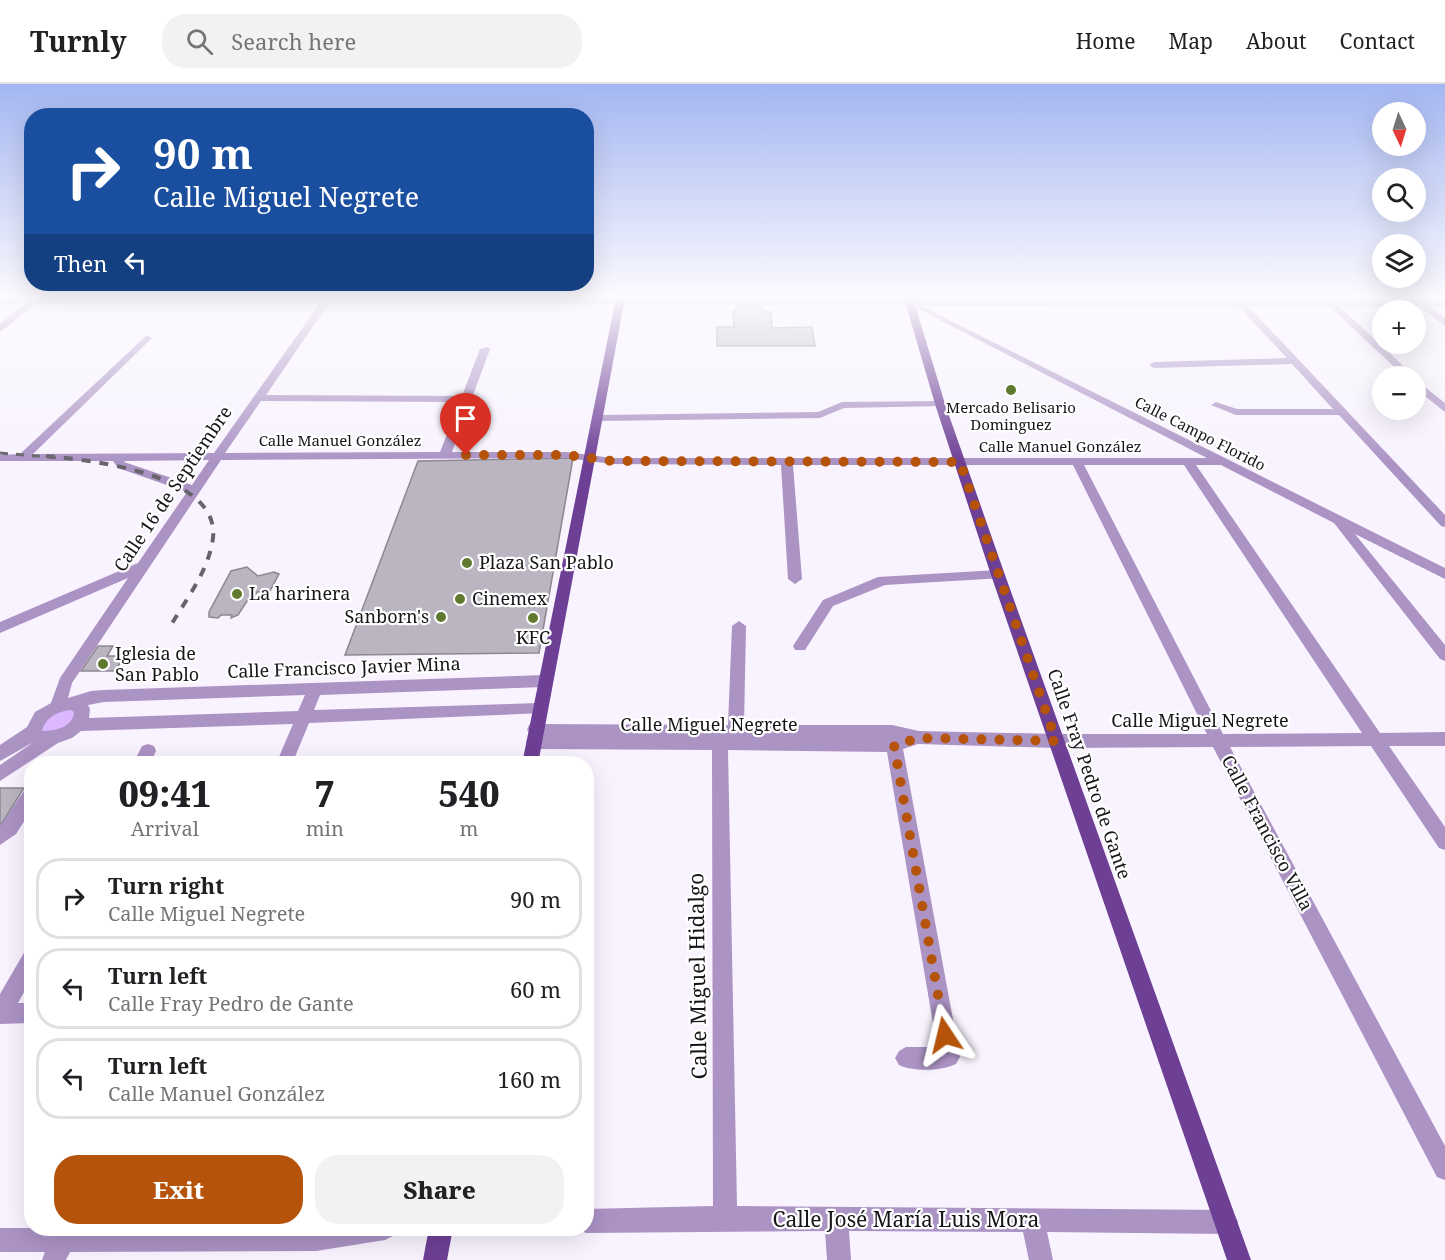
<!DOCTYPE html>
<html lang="en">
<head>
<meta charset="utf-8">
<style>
  :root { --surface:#fff; --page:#f2f2f2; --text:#202124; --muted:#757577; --line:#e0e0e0; --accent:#b45309 }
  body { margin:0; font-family:"Noto Serif",serif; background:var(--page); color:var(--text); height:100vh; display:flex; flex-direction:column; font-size:22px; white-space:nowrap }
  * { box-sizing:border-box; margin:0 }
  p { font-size:20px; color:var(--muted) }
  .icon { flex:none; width:33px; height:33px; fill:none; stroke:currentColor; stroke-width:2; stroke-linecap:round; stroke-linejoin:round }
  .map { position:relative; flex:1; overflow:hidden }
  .details { position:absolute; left:24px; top:672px; width:570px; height:480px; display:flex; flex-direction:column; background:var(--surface); border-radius:24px; box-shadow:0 6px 24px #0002 }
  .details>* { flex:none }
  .banner { position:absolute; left:24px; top:24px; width:570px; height:183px; border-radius:24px; box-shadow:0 6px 24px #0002; background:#1a4fa0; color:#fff; overflow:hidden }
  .needle { width:39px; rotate:176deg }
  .buttons { position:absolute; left:1372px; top:18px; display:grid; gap:12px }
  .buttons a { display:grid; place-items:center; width:54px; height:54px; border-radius:50%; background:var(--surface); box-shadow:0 6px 24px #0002; font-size:30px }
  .pin { position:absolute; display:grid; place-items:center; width:51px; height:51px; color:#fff; margin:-62px -26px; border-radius:50% 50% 50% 0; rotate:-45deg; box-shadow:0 0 6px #0007 }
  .pin .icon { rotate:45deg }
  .me { position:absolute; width:66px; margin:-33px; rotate:350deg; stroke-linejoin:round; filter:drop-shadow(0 0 4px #0008) }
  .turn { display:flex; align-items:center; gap:21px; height:126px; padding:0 30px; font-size:27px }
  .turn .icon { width:78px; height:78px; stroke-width:2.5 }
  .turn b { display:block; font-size:42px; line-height:51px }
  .then { display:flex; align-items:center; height:57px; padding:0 30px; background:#0003; gap:12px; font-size:22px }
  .eta { display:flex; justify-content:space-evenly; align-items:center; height:102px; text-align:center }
  .eta b { font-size:36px; font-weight:800; line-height:42px }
  .primary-button { display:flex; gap:12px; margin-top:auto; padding:12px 30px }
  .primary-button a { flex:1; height:69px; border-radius:24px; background:var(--accent); color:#fff; font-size:24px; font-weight:800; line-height:69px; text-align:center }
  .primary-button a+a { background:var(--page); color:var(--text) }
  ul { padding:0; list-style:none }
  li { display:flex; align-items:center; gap:18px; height:81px; margin:0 12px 9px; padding:0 18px; border:3px solid var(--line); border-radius:24px }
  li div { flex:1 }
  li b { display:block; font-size:22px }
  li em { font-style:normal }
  header { display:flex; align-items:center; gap:36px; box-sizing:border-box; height:84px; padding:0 30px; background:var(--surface); border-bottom:2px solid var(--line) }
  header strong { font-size:28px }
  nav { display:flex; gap:33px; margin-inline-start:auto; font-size:21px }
  .search { width:420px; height:54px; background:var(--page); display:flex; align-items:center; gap:15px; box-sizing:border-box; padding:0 21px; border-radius:24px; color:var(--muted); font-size:22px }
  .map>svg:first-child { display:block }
  .water { fill:#dbb8ff }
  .building { fill:#bab5c0; stroke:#8c8892; stroke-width:1.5 }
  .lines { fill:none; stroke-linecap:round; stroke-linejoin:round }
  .minor { fill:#ab93c4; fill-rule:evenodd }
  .major { fill:#6d3f95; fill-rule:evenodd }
  .rail-far1 { stroke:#66636a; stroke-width:3; stroke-dasharray:8 8; stroke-linecap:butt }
  .rail { stroke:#66636a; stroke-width:4; stroke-dasharray:9 9; stroke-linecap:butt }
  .route { stroke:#b45309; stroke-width:10; stroke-dasharray:0 18 }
  .poi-dot { fill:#5f7a2e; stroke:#fff; stroke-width:2 }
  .labels { text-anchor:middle; stroke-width:4.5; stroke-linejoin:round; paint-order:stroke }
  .far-poi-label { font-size:15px; fill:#171519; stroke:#fff }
  .far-street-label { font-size:15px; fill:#171519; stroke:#fff }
  .street-label { font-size:18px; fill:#171519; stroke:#fff }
  .poi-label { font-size:18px; fill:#171519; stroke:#fff; text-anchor:start }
  .near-street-label { font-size:21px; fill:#171519; stroke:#fff }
</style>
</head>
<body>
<header>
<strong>Turnly</strong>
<div class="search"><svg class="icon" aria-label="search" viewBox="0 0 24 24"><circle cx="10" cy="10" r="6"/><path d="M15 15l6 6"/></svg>Search here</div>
<nav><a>Home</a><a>Map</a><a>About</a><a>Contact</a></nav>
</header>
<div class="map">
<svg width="1445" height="1176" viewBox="0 0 1445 1176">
  <rect width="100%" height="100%" fill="#f8f3fe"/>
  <path class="water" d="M73,620L81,636L43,654L35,641Z"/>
  <path class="building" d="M736,220H762L763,227L771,228L772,244L812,243L815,262H717V243H734L733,227H736Z
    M573,374L539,569L345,571L418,377Z
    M247,483L258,492L274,488L279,490L270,507L257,508L254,513L251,511L238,531L231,534L232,531H221L218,534L209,533V528L231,487Z
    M98,562H113L107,572H125L115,587H81Z
    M0,704H24L0,742Z"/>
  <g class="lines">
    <path class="minor" d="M0,214H698L1235,217L1239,214L1244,217H1445V223H1431L1445,234V242L1420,223H1340L1414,292H1404L1330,223H1249L1445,431V443L1441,442L1339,331H1236L1211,321L1216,318L1237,325H1333L1292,280L1154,284L1149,281L1154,278L1287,274L1239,223L921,222L1445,484V495L1355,450L1445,561V577L1440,575L1334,439L1221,381H1196L1380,649L1445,648V662H1389L1445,743V766L1439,764L1371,662L1230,663L1445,1062V1096L1437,1093L1213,663L1057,664L918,660L903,665L960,973L956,980C942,987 913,988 899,981L895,974L899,967L906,963H937L887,668L728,666L737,1122L1226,1126L1234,1130L1238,1138L1234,1146L1226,1150L1047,1148L1053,1176H1029L1023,1148L849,1147L851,1176H827L825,1147L586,1149L578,1145L586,1144V1125L713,1122L712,666L534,665L528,663L526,658L528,653L533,652L527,646L529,641L535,640L728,641L732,542L739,537L746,542L744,641H892L919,647L1057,650H1207L1073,381H793L802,495L795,500L788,495L781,381L612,380L567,374L221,376L72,599L68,614L91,607L104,606L545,591L550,593L553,597L550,601L545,603L320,611L314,626L539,619L545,621L547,625L545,629L309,639L292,680H276L293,640L81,647L72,654L58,659L0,697V681L34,658L0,677V661L27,643L35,628L51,619L60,594L128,494L0,549V538L138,479L187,408L118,384L113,377H0V371L20,370L147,251L152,254L150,256L33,370L214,369L320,219L36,220L0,248V240L25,220H0ZM329,219L911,221L1207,374H612L567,368H452L490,265L488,263L480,265L462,312L266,311ZM261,317L460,318L440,368L225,369ZM209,376L192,401L124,378L125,377ZM1084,381H1184L1362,649L1223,650ZM305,611L298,627L89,634L90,625L88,621L104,618ZM71,626L74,628C73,643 56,647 42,647C45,634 58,627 71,626Z
      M1416,296L1445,319V328L1416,305Z
      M940,317L944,318V322L844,324L820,334L599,337L594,334L599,331L818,328L842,318Z
      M998,486L1003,488L1005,491L1003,494L885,501L833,522L805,566H795L793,562L823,516L878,493Z
      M148,660L154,662L156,667L150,680H133L142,662Z
      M32,702V725L16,750L0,761V742L26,704Z
      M32,864V894L18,919H32V939L0,940V910L25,867Z
      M0,1144H397L393,1152L385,1156L316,1167L70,1168L66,1176H42L45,1168H0Z"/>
    <path class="major" d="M616,214H625L538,680H522Z
      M904,214H913L945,320L1005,491L1251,1176H1227L991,491L935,320Z
      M429,1144H453L447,1176H423Z"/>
    <path class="rail-far1" d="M0,369L60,374"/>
    <path class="rail" d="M46,372C91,376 220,390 213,454C209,486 187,514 171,541"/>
  </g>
  <linearGradient id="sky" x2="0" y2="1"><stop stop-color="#a3b6f1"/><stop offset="0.56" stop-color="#fcfaff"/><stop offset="1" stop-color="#fcfaff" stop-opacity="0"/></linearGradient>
  <rect width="1445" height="379" fill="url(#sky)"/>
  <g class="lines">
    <path class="route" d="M466,371H567L612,377L960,378L1056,657L920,654L894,661L945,951"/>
  </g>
  <g class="poi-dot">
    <circle cx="1011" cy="306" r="6"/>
    <circle cx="467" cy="479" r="6"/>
    <circle cx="237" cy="510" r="6"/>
    <circle cx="460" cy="515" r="6"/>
    <circle cx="441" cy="533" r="6"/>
    <circle cx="533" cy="534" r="6"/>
    <circle cx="103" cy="580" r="6"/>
  </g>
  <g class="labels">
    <g class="far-poi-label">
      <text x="1011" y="329">Mercado Belisario<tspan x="1011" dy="17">Dominguez</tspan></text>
    </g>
    <g class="far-street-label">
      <text transform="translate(1200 350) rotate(27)" y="5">Calle Campo Florido</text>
      <text x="340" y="362">Calle Manuel González</text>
      <text x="1060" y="368">Calle Manuel González</text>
    </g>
    <g class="street-label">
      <text transform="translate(173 405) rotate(-56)" y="6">Calle 16 de Septiembre</text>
      <text transform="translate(344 584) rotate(-2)" y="6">Calle Francisco Javier Mina</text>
      <text x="1200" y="643">Calle Miguel Negrete</text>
      <text x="709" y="647">Calle Miguel Negrete</text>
      <text transform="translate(1089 690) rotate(71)" y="6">Calle Fray Pedro de Gante</text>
      <text transform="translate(1267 749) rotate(62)" y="6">Calle Francisco Villa</text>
    </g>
    <g class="poi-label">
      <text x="479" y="485">Plaza San Pablo</text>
      <text x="249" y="516">La harinera</text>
      <text x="472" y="521">Cinemex</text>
      <text x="429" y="539" text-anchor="end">Sanborn's</text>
      <text x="533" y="560" text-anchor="middle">KFC</text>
      <text x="115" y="576">Iglesia de<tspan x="115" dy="21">San Pablo</tspan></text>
    </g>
    <g class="near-street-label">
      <text transform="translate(698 892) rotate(-91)" y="7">Calle Miguel Hidalgo</text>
      <text x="906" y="1143">Calle José María Luis Mora</text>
    </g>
  </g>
</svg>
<div class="buttons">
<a><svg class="needle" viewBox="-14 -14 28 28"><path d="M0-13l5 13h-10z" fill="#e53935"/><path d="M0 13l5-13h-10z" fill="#757577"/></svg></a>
<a><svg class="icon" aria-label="search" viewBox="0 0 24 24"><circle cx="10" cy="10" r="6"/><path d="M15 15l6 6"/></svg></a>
<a><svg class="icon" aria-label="layers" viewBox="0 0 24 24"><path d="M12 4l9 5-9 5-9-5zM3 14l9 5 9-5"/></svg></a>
<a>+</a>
<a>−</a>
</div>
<div class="pin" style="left:466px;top:371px;background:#d93025"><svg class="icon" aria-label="arrive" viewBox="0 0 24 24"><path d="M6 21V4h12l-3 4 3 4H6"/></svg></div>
<svg class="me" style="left:945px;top:951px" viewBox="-20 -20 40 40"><path d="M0-17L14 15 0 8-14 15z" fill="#b45309" stroke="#fff" stroke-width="4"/></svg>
<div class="banner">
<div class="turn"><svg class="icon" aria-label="right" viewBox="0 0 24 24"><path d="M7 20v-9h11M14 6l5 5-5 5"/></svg><div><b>90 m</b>Calle Miguel Negrete</div></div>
<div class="then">Then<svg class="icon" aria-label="left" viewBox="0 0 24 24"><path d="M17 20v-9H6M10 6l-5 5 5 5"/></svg></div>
</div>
<section class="details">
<div class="eta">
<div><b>09:41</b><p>Arrival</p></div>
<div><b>7</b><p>min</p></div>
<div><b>540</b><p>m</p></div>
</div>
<ul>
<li><svg class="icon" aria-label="right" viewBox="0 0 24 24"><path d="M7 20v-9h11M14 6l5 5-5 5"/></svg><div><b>Turn right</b><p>Calle Miguel Negrete</p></div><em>90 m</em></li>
<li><svg class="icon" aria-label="left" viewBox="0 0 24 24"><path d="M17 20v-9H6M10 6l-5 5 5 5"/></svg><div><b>Turn left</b><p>Calle Fray Pedro de Gante</p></div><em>60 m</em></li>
<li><svg class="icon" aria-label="left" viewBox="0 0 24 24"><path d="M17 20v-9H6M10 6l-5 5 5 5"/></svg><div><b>Turn left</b><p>Calle Manuel González</p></div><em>160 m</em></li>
</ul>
<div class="primary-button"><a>Exit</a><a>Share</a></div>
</section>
</div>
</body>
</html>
